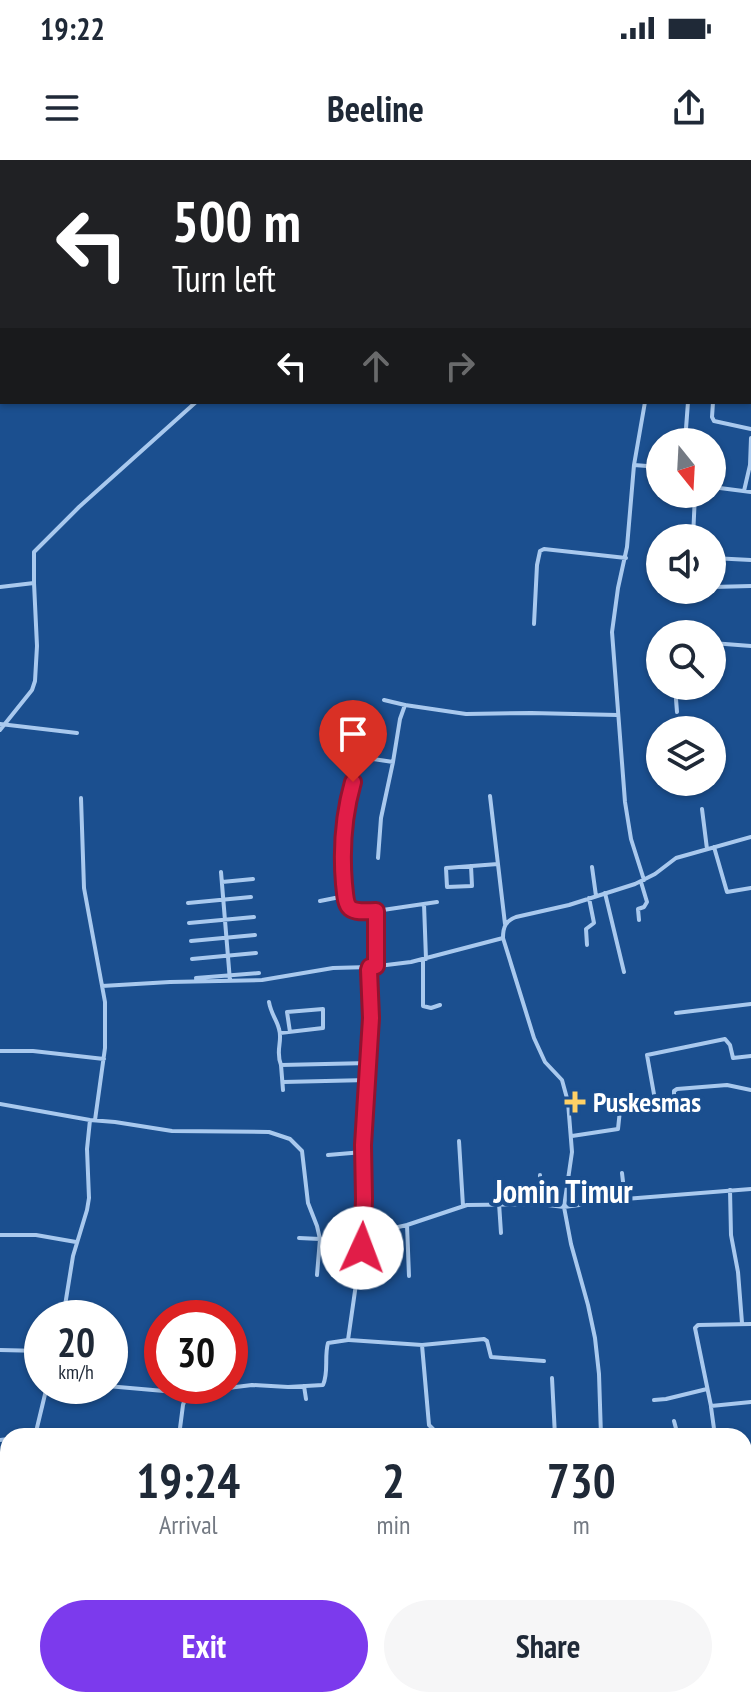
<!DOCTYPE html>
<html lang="en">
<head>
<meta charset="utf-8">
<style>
  :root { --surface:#fff; --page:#f6f6f7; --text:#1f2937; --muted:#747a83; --accent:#7c3aed }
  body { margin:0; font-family:"PT Sans Narrow",sans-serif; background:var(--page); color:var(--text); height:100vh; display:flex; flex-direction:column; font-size:30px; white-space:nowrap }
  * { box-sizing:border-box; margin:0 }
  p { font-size:26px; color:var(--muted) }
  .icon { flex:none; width:44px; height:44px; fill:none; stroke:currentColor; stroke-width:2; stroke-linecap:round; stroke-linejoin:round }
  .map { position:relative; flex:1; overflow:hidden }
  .panel { position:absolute; left:0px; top:1268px; width:752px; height:280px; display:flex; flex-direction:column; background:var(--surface); border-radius:24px 24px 0 0; box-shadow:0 2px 6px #0004 }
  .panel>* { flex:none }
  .guide { position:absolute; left:0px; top:0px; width:752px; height:244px; box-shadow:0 2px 6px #0004; background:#202124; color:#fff; overflow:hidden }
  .needle { width:52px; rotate:162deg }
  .controls { position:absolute; left:646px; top:268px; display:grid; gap:16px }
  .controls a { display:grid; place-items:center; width:80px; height:80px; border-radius:50%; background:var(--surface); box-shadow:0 2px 6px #0004; font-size:40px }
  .speed { position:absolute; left:24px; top:1140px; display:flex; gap:16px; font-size:40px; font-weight:700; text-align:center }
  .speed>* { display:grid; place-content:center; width:104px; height:104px; border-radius:50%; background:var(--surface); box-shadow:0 2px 6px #0004; line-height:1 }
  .speed small { font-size:20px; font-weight:400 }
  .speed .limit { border:12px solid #d22; background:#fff; color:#111 }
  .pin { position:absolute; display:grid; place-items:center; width:68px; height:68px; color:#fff; margin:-82px -34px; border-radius:50% 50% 50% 0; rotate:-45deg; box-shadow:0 0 8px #0007 }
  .pin .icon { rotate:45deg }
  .me { position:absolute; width:88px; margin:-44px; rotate:2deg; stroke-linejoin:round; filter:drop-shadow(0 0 6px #0008) }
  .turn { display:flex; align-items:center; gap:28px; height:168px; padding:0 40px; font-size:36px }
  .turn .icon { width:104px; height:104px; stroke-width:2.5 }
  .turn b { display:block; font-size:56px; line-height:68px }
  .lanes { display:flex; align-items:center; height:76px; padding:0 40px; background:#0003; justify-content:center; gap:40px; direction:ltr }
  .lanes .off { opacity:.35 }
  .eta { display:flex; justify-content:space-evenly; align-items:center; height:136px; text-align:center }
  .eta b { font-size:48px; font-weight:800; line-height:56px }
  .primary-button { display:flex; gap:16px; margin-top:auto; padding:16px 40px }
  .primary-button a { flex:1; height:92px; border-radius:48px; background:var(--accent); color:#fff; font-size:32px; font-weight:800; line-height:92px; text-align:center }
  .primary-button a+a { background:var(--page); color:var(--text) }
  .status { display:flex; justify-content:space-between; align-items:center; height:56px; padding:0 40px; background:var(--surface); direction:ltr }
  .status svg { height:22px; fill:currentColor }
  header { display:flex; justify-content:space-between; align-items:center; height:104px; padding:0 40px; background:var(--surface); font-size:36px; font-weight:800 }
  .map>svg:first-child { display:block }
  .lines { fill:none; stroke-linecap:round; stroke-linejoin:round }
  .minor { stroke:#a9c9ee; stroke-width:4 }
  .secondary { stroke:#d6e6fa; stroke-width:5 }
  .trunk { stroke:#f8faff; stroke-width:6 }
  .rail { stroke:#fff; stroke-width:2; stroke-dasharray:14 6; stroke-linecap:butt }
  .route-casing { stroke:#92132f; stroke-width:20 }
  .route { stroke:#e11d48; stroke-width:14 }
  .poi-dot { fill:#ffd166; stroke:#1b4f8f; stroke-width:3 }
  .labels { text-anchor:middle; stroke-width:8; stroke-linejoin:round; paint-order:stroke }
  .poi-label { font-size:28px; font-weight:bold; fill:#fff; stroke:#1b4f8f; text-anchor:start }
  .quarter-label { font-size:32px; font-weight:bold; fill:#fff; stroke:#1b4f8f }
</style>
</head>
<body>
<div class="status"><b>19:22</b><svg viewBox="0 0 49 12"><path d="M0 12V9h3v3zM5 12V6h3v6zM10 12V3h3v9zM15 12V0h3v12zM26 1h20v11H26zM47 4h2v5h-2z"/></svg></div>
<header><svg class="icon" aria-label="menu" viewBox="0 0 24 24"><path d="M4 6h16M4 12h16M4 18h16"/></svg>Beeline<svg class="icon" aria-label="share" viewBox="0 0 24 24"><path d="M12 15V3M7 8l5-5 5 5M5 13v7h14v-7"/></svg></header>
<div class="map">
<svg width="751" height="1548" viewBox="0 0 751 1548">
  <rect width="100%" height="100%" fill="#1b4f8f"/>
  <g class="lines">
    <path class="minor" d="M167,0L168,2
      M675,0H679
      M730,2L731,0
      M750,103H751
      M750,146H751
      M750,205L751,206
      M713,242L712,257L714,261L751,269
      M685,282L688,242
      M634,305L660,307
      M712,327L751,332
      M744,331L750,305L751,278
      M693,378L695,334
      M712,398L751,400
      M0,427L34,423
      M712,427L751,426
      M534,464L537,405L540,391L544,389L626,398
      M712,483L751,486
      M675,526L677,552
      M384,540L405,545L466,554L531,553L617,555
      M0,564L77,573
      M0,570L32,530L35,521L37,486L34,423V392L79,347L196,242
      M331,589L360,597L393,602
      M360,597C345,647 334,695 348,747L358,751H376V806
      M490,636L505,764
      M81,638L84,728L105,842V888L95,960
      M702,649L707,689
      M714,687L727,732L751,728
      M378,698L381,658L393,602L400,559L405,545
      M471,706L472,726L447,727L446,708L498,704
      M592,707L596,736
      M221,712L230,821
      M644,720L631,679L625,642L612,472L618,428L627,387L634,305L645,242
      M222,722L253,719
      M605,733L624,812
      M320,741L345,736
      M188,743L251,737
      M424,744L426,799
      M376,751L437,742
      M639,760L638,749L644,747L647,742L641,722
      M189,763L254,757
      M503,778L534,878L545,902L562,920L568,942L572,992L564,1047L571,1084L588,1145L595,1178L599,1214L601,1276
      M191,781L255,775
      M587,785L586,769L594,763L589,738
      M192,799L256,793
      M423,800V846L431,848L440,845
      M196,818L259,813
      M102,826L170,822L262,820L333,808L370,807L411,802L503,778C503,766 506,761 516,757L569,745L635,724L655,714L676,698L751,677
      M269,842C271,854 277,860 279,869C283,881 275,891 281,905L369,903
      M676,853L751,844
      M280,873L323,868V849L287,852L290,872
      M0,891H33L104,899
      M281,905L283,930
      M283,922L368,920
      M614,941L619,942L620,950
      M0,944L90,960L115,962L172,971L269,972L290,979L302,991L308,1043L317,1066L320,1079H341L363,1075V985L371,858L370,807
      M657,951L647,895L725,879L730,885L733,898L751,896
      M572,976L618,969L620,950L657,951L672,946L674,944V931L677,929L727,925L751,930
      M459,981L463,1046
      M328,995L363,992
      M622,1013L625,1039
      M540,1015V1044
      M730,1030L731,1075L738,1112L742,1163
      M499,1043L501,1073
      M407,1065L409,1116
      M0,1075H36L76,1082
      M299,1078L320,1079L317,1115
      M63,1158L73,1096L87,1050L89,1038L87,989L90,960
      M751,1164L698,1165L695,1168L711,1246L751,1242
      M349,1180L422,1185L484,1179L487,1181L491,1197L544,1201
      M422,1185L429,1265L434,1270H459L465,1276
      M0,1190L42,1191
      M552,1218L555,1276
      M107,1226L187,1233
      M304,1226L306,1239
      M654,1240L666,1239L707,1229
      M711,1247L715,1276
      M674,1261L678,1276
      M35,1276L47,1226
      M179,1276L183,1245L187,1233L252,1225L288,1227L323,1225C329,1212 324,1197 328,1183L348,1180L363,1075L407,1065L467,1045L540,1044L564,1047L625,1039L751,1029
      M0,1280L8,1279
      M744,1338L751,1334
      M744,1409L751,1413
      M0,1482L8,1480
      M493,1540V1548
      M597,1540L599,1548
      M108,1541L109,1548
      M33,1548L69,1542
      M204,1548L227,1540
      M272,1548L304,1540"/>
    <path class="secondary" d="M405,0L407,2
      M384,2L386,0
      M623,2L626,0
      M0,163H2"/>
    <path class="trunk" d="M744,1445L751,1435
      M744,1458L751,1447
      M688,1548L692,1540
      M695,1548L699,1540"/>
    <path class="rail" d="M744,1363L751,1360
      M248,1548L270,1540"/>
  </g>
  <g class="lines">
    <g class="route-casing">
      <path id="route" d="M353,622C343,657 341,688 344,724C345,731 345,744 350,748C356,753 369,751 376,751V806L370,807L369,810L371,858L363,985L364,1039L362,1088"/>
    </g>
    <use href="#route" class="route"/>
  </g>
  <path class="poi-dot" d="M571 930h8v8h8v8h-8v8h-8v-8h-8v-8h8z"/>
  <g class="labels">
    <g class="poi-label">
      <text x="593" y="952">Puskesmas</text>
    </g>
    <g class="quarter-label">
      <text x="563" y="1043">Jomin Timur</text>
    </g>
  </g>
</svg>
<div class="controls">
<a><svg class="needle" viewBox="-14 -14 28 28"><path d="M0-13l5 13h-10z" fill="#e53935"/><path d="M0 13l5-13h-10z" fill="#747a83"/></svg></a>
<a><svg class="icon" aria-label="sound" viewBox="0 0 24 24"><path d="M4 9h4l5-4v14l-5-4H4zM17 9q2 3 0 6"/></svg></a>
<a><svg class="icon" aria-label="search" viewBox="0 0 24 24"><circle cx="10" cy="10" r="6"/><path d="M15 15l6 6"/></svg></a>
<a><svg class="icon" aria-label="layers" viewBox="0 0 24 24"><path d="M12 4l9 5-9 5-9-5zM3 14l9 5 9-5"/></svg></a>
</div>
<div class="speed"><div>20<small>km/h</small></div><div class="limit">30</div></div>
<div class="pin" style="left:353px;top:622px;background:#d93025"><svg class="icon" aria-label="arrive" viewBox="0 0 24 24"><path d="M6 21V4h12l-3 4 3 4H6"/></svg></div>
<svg class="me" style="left:362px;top:1088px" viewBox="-20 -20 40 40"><circle r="19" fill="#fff"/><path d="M0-13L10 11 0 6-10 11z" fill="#e11d48"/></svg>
<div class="guide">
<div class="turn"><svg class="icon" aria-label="left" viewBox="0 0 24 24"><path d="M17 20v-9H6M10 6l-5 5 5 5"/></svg><div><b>500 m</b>Turn left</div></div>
<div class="lanes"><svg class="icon" aria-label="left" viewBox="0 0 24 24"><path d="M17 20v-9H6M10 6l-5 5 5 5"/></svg><svg class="icon off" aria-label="ahead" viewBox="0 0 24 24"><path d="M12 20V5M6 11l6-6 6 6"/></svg><svg class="icon off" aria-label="right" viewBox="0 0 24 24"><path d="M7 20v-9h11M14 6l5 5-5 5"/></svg></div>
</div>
<section class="panel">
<div class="eta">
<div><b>19:24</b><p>Arrival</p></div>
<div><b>2</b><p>min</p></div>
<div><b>730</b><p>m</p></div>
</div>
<div class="primary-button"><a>Exit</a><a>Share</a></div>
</section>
</div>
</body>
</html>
